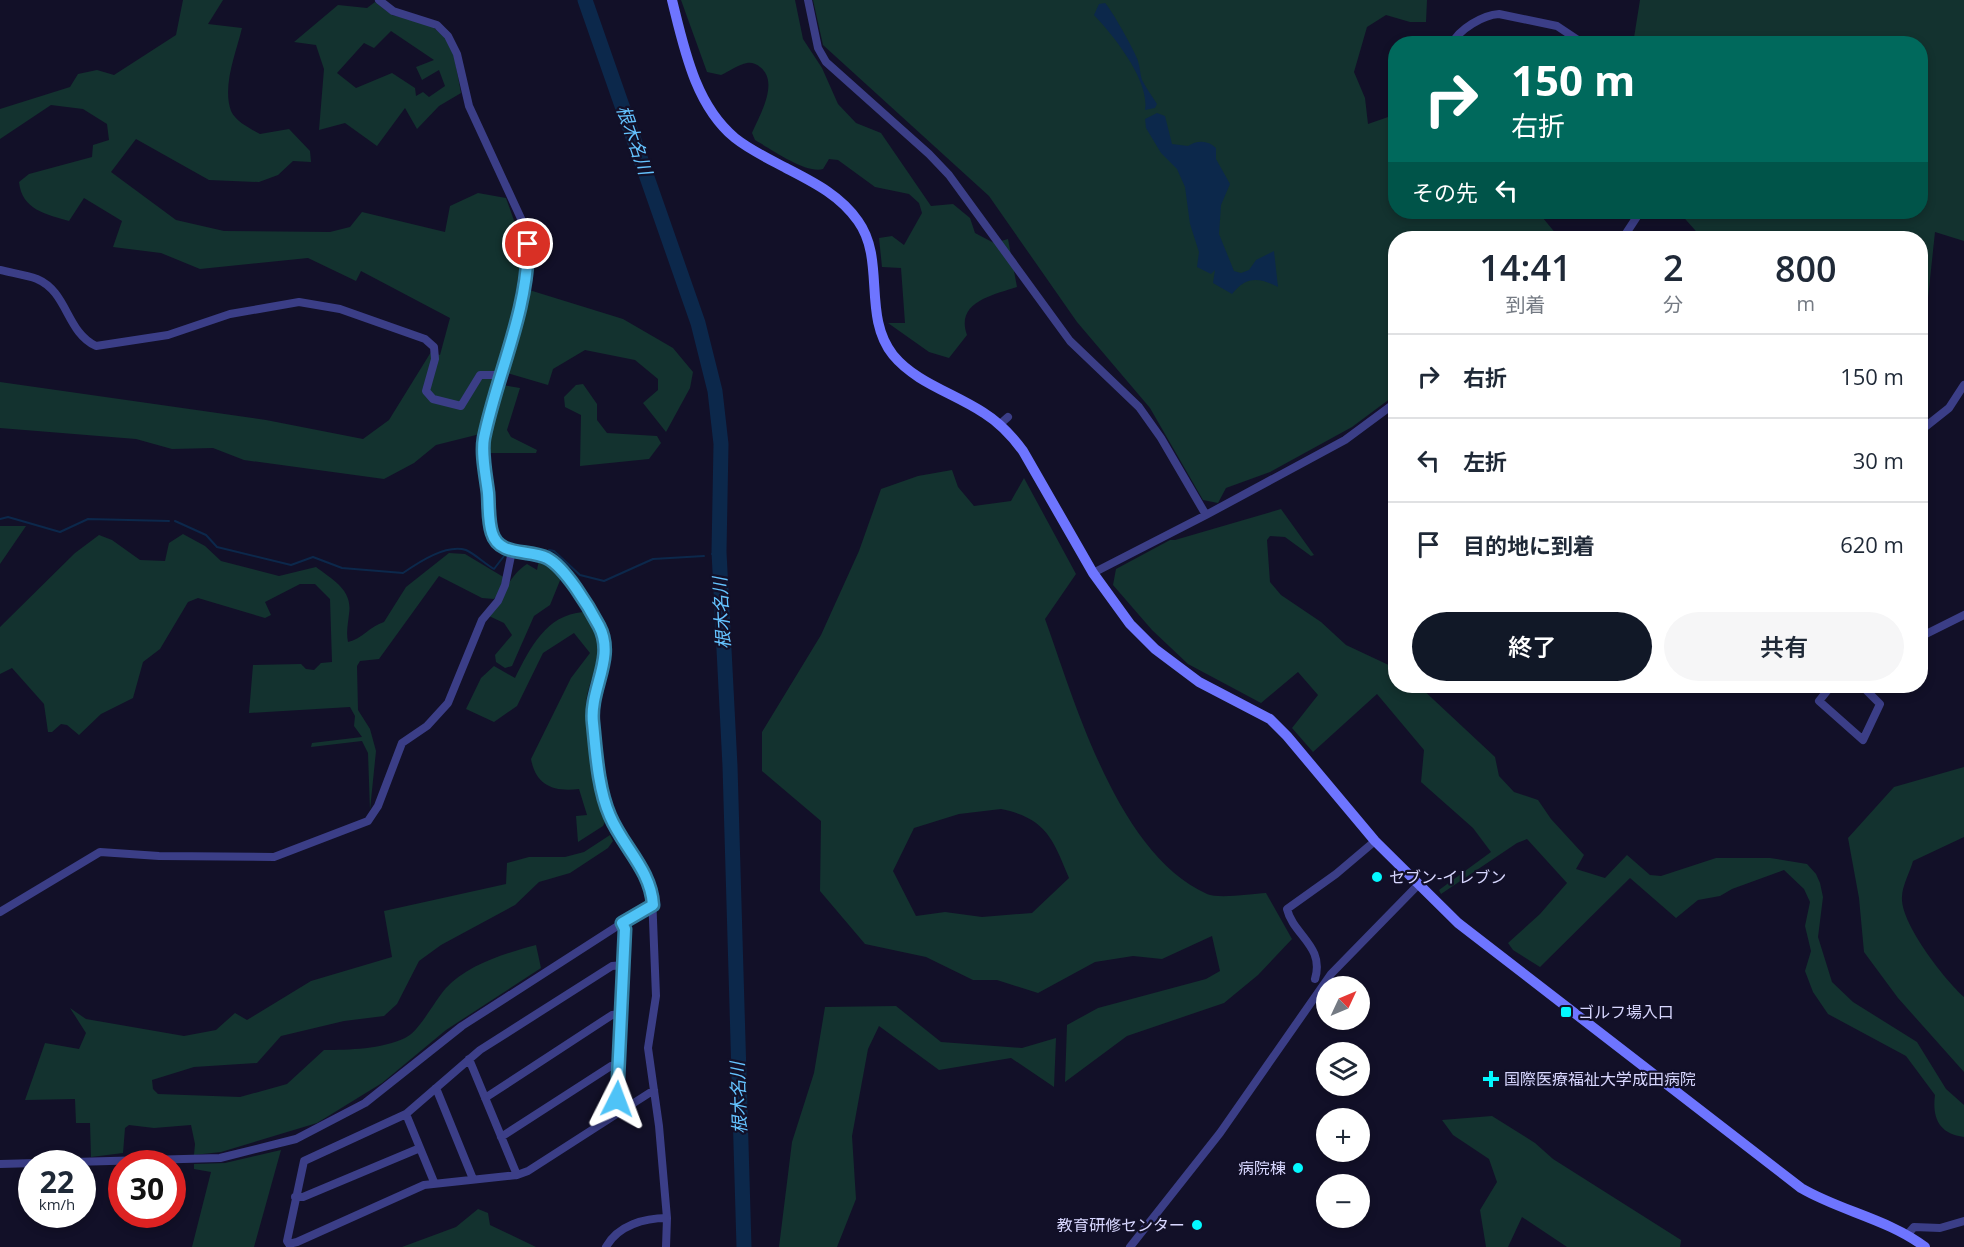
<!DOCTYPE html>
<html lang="ja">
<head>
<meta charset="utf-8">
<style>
  :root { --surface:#fff; --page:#f6f6f7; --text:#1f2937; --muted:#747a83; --line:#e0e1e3; --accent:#111827 }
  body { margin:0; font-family:"Open Sans","Noto Sans JP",sans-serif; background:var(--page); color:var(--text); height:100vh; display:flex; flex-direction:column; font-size:22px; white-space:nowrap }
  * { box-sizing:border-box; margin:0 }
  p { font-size:20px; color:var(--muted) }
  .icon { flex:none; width:33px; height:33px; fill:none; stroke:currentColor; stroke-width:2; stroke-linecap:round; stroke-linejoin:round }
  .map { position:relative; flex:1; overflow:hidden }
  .sheet { position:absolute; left:1388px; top:231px; width:540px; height:462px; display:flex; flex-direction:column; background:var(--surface); border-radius:24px; box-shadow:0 3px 9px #0003 }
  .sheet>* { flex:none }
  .hud { position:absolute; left:1388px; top:36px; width:540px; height:183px; border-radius:24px; box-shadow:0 3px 9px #0003; background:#00695c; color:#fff; overflow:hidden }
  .needle { width:39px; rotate:46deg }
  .fabs { position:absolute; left:1316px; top:976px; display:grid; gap:12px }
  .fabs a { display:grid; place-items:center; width:54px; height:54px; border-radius:50%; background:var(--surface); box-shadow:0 3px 9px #0003; font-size:30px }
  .speed { position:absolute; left:18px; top:1150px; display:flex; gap:12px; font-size:30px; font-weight:700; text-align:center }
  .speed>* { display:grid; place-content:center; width:78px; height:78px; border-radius:50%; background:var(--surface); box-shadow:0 3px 9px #0003; line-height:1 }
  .speed small { font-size:15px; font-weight:400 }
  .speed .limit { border:9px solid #d22; background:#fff; color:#111 }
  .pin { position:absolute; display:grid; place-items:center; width:51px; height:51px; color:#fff; margin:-26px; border:3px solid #fff; border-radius:50%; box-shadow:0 2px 6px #0007 }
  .me { position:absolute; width:66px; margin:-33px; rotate:3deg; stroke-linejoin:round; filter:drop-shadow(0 0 4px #0008) }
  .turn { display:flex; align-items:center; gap:21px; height:126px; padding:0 24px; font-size:27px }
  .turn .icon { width:78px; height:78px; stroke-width:2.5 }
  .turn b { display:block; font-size:42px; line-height:51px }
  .then { display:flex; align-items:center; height:57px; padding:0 24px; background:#0003; gap:12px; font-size:22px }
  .eta { display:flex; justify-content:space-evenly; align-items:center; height:102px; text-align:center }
  .eta b { font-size:36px; font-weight:600; line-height:42px }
  .action { display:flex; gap:12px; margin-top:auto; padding:12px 24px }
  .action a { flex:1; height:69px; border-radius:36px; background:var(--accent); color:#fff; font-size:24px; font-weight:600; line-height:69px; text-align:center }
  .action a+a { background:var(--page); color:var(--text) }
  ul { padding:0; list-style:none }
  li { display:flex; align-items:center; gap:18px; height:84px; padding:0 24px; border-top:2px solid var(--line) }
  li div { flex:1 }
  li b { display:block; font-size:22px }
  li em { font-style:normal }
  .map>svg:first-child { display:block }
  .green { fill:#13322f; fill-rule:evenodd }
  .water { fill:#0c284b }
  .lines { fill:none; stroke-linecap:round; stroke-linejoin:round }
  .stream { stroke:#0c284b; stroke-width:2 }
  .river { stroke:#0c284b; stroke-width:15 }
  .street { stroke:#3b3e87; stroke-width:8 }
  .secondary { stroke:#6e75ff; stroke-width:10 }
  .route-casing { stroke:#337fa1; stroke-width:15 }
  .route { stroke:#4fc3f7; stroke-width:10 }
  .poi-dot { fill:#03f9ff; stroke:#121028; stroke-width:2 }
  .labels { text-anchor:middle; stroke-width:4.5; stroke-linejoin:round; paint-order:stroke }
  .poi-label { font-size:16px; fill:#d8d7ff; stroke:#121028; text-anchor:start }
  .water-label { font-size:18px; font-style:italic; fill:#65c3ff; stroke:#121028 }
</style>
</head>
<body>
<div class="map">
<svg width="1964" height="1247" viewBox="0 0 1964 1247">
  <rect width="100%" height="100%" fill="#121028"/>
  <path class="green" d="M183,0H223L208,24L242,28C236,53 222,86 231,111C236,122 251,129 260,134L289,129L310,151L311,162L293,161L278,175L259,182L209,180L136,139L111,172L176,220L224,231L330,232L350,227L362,212L445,232L450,206L478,193L506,198L521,240V259L509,336L500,368L487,396L485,422L480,434L436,445L414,463L384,479L244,460L213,448L172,449L136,439L0,428V382L266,420L363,439L389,420L431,352L440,355L450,318L361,271L356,281L308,258L200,269L161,253L113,247L122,221L84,198L69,221C46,214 22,210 19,182L29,174L92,157L93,145L109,140L107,124L83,109L51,105L0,139V109L70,87L78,74L97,70L114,75L176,35Z
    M681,0H795L803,39L822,68L838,104L856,123L881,133L931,206L953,204L970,218L975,233L994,243L1008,239L1017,287C993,295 955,302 967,335L949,358L929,352L888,323H905L901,268L882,267L879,238L892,236L904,245L922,213L919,203L909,194L875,187L838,160L829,159L823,169C806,174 771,149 755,140L752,133C759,116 780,82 760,67C757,64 751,62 747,63C739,64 728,72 721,75L707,72Z
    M813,0H1427L1426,22H1410L1386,15L1367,27L1354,72L1365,98L1368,124L1391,116L1395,122V212H1538L1557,235C1540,241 1516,242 1501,231L1488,238H1395V395L1352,427L1270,472L1226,488L1218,503L1203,500L1150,408L1077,322L989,196L823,45Z
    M1640,0H1964V241L1935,232L1928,298L1920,306V238H1702L1679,212H1920V44H1633Z
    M375,2L392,15L428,23L446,38L453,50L461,93L439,106L417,129L405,108L377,146L345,123L319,130L324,69L316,45L294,42L338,5L367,8ZM391,31L434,60L416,67L422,80L439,70L445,86L429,97L423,92L416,96L415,88L392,73L356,88L337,73L364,43L374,48Z
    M526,289L623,319L673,348L693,372L690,388L666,432L643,403L658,390V379L635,360L585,350L553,369L548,385L507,373Z
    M583,384L597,404V420L607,433L657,436L661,443L649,459L580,466L581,415L565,407L564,397L576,385Z
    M502,385L520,388L507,430L511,437L537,450L536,453H490C487,432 493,404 502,385Z
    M952,470L958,487L974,506L1011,501L1024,478L1076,574L1045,619C1076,705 1118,854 1207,894C1218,899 1252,894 1266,893L1292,939L1258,975L1224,1003L1127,1036L1065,1082L1067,1025L1098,1008L1206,979L1220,971L1212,936L1162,959L1133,956L1095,962L1038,993L997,980H973L926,957L865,944L820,891L821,821L762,771V732L821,635L859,551L881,489L918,476ZM1001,809C1046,818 1053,839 1069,878L1032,913L982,917L945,912L916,916L893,871L914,828L959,814Z
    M1281,509L1314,555L1311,556L1285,537L1270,536L1267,540L1270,582L1281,595L1321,622L1346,645L1395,668V686H1419L1495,757L1499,776L1514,792L1538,800L1551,819L1584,855L1576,869L1605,878L1627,855L1650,875L1661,876L1716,858H1770L1807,864L1816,874L1820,883L1823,897L1818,937L1832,982L1853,1002L1917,1042L1946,1089L1964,1105V1137C1939,1134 1932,1118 1935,1095L1906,1056L1828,1014L1813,992L1805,971L1811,951L1805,926L1810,902L1804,889L1784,870L1732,889L1720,896L1698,900L1676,918L1630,878L1540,967L1513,950L1508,943L1540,914L1567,883L1527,839L1517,843L1441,894L1439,890L1491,852L1473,828L1421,782L1424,750L1377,694L1313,752L1292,728L1318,695L1298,672L1261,703L1188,664L1152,630L1113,585L1116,569L1170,540H1175Z
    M0,526H26L0,564Z
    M183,534L205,546L221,561L279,576L316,567C333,580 353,590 349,614C348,624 346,632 348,642C362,639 370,626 384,622L406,587L449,553L465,554L505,578L499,593L494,599L482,598L439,576L379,659L360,661L357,666L358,710L370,729L376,751L370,810L368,753L362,741L311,747L312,743L362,737L354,726L355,716L350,707L249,713L253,665L301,664L306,669L314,670L321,663L332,662L330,599L315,584H300L265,602L271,615L265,618L198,598L188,602L160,649L143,662L133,698L101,714L79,735L67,725L61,724L52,732H48L44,704L12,668L0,674V627L75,553L99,535L112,540L140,560L165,561L169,543Z
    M539,560L555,568L561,578L550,605L534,616L512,666L505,668L496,662L495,655L512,635L504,623L489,616C502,599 509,575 527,564L537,570Z
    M583,612C619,660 583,669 586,716C588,751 599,787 606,820L603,826L578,842L576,816L587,815L579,789C554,792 536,786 531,759L571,678L590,653L574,633L543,653L517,706L494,722L466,709L481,678L494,666L515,678C530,648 546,615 583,612Z
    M1964,767V837L1913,861C1910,872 1902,886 1902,897C1900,923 1945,980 1964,997V1072L1898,998L1864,952L1859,898L1848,838L1894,787Z
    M610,835L613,841L608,848L570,873L539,882L515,905L441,945L419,961L397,1004L384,1016L344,1021L281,1036L257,1063L194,1067L152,1080L153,1089L158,1094L240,1097L287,1084L324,1050C350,1050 381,1049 405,1038C419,1032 435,1000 446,988C467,965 506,953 536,945L541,968L446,1030L382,1083L317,1123L221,1152L194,1155L195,1144L191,1125L154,1128L129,1125L125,1128L123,1153L91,1157L90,1123H76L75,1099L25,1100L45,1043L79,1049L86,1033L70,1008L86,1019L184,1036L216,1030L235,1013L247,1020L311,981L392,957L384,911L506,884L507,863L529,857H565L584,852Z
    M896,1006L941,1042L1022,1048L1056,1038L1054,1087L1011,1058L939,1070L879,1026L868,1049L852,1136L856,1199L837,1247H779L792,1142L814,1073L825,1007Z
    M1492,1116L1535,1143L1553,1159L1681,1240L1680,1247H1567L1522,1217L1508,1247H1486L1480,1210L1497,1182L1489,1159L1453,1135L1442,1120Z
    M281,1150L254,1247H192L211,1172L194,1169V1164L225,1163Z
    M478,1209L488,1213L490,1225L536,1247H402L456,1227Z"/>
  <path class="water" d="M1105,3C1110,7 1136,53 1138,61C1140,67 1140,74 1142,80C1146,88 1152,96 1157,104L1155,108L1145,110C1150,81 1114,36 1094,15L1099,4Z
    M1157,113L1165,116L1172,144L1188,146C1197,140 1208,140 1216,148V159L1230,184L1221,205L1219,234L1234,271L1241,273L1249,270L1256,260L1274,251L1278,287C1259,277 1246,276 1232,294L1213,283L1215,270L1211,274L1197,267L1199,252L1190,224L1185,187L1177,169L1161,153L1146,128L1145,119Z"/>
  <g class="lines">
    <path class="stream" d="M0,519L8,517L60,532L88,519L169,521
      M175,521L206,535L217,547L291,565L313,557L342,568L403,573C419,562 446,544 466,550C475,554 485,564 494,569L504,556
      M514,546L535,548
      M549,550L554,551L580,575L604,581L653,559L704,556
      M712,554L719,552"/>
    <path class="river" d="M585,0L698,323L715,391L721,444L719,552L730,766L744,1247"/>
    <path class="street" d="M379,0L393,11L437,25L448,36L457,54L469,106L524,225L528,257L518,315L502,375L494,391L483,440L490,524L495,539L506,549L539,555L559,567L599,626L605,641V659L594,692L592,710L604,797L611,818L642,868L652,895L656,996L648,1048L659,1126L667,1218L666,1247
      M808,0L818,48L826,62L929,154L949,175L1070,341L1139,407L1161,438L1206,515L1093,573
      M1452,44C1459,29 1483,15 1499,14L1557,26L1584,44
      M1623,238L1640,212
      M0,270C12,273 26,275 37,279C68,292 66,332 96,346L168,335L230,314L299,302L340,309L425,339L434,347L435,359L426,391L433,399L461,406L480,375H502
      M999,425L1008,417
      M1920,431L1949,408L1964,385
      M1206,515L1345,440L1395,403
      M1920,637L1964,615
      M1831,686L1819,701L1863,740L1880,704L1862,686
      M0,912L100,852L159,856L274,857L368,821L378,806L402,743L427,726L448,703L482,620L498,601L505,585L512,551
      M624,965L612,966L480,1050L406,1114L304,1161L287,1241L289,1244L297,1242L424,1185L517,1175L528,1171L654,1090
      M1315,979C1325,946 1293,935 1287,909L1336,874L1375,841
      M469,1059L517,1175
      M436,1088L473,1179
      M485,1098L612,1015L621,1014
      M621,1110L617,1099L625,929L622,923
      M406,1114L434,1182
      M501,1137L611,1066L619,1065
      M0,1164L220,1158L296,1139L365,1103L462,1026L647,907L653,905
      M295,1197H303L420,1148
      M1907,1235L1914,1227L1940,1228L1964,1221
      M606,1247C618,1225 645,1218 667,1218
      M1130,1247L1220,1133L1331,974L1418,885"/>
    <path class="secondary" d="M672,0C684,48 695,105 735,138C750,150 769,159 786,168C813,182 840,195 858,221C886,260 862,316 893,355C916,383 954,393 984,413C1000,423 1012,436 1023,451L1093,573L1130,624L1155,649L1199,682L1270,719L1287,736L1375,841L1458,923L1801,1188C1840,1211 1888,1219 1925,1247"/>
  </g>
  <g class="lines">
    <g class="route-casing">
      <path id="route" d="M528,244C528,312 497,374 484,438C481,454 486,476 488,493C489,506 488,521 492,533C499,557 529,549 547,558C565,567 589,607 599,626C616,658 589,689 593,723C596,752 598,789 610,816C623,847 651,870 653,905L622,923L625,929L617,1099"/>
    </g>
    <use href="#route" class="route"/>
  </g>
  <g class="poi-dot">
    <circle cx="1377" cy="877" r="6"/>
    <rect x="1560" y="1006" width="12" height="12" rx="3"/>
    <path d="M1488 1070h6v6h6v6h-6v6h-6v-6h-6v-6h6z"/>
    <circle cx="1298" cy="1168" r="6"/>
    <circle cx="1197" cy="1225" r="6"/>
  </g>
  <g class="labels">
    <g class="poi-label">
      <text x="1389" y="883">セブン-イレブン</text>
      <text x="1578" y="1018">ゴルフ場入口</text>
      <text x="1504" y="1085">国際医療福祉大学成田病院</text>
      <text x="1286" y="1174" text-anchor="end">病院棟</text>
      <text x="1185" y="1231" text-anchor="end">教育研修センター</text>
    </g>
    <g class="water-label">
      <text transform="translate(634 140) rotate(71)" y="6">根木名川</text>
      <text transform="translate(722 613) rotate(-93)" y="6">根木名川</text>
      <text transform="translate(739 1098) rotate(-92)" y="6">根木名川</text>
    </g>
  </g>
</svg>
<div class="fabs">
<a><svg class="needle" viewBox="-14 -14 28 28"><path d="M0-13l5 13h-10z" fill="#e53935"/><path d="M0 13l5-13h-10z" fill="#747a83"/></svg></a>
<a><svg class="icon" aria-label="layers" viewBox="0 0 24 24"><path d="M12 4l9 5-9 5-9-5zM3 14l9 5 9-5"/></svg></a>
<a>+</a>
<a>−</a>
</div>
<div class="speed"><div>22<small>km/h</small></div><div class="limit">30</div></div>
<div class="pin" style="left:528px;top:244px;background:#d93025"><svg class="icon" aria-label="arrive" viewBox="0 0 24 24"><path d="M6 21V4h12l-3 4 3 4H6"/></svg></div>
<svg class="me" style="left:617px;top:1099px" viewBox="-20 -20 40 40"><path d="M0-17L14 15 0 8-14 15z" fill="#4fc3f7" stroke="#fff" stroke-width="4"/></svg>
<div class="hud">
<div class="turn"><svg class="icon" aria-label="right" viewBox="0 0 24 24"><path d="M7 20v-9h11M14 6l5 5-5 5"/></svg><div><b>150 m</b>右折</div></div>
<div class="then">その先<svg class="icon" aria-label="left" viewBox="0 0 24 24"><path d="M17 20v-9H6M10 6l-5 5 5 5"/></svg></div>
</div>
<section class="sheet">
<div class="eta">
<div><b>14:41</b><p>到着</p></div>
<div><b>2</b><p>分</p></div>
<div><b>800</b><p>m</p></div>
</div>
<ul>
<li><svg class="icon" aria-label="right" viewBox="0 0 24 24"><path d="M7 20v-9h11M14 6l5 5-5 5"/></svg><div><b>右折</b></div><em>150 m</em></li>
<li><svg class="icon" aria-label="left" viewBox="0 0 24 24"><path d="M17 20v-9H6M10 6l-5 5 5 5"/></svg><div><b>左折</b></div><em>30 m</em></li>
<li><svg class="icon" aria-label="arrive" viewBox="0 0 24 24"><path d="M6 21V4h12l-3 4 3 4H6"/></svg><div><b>目的地に到着</b></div><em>620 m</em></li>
</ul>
<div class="action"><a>終了</a><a>共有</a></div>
</section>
</div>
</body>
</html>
